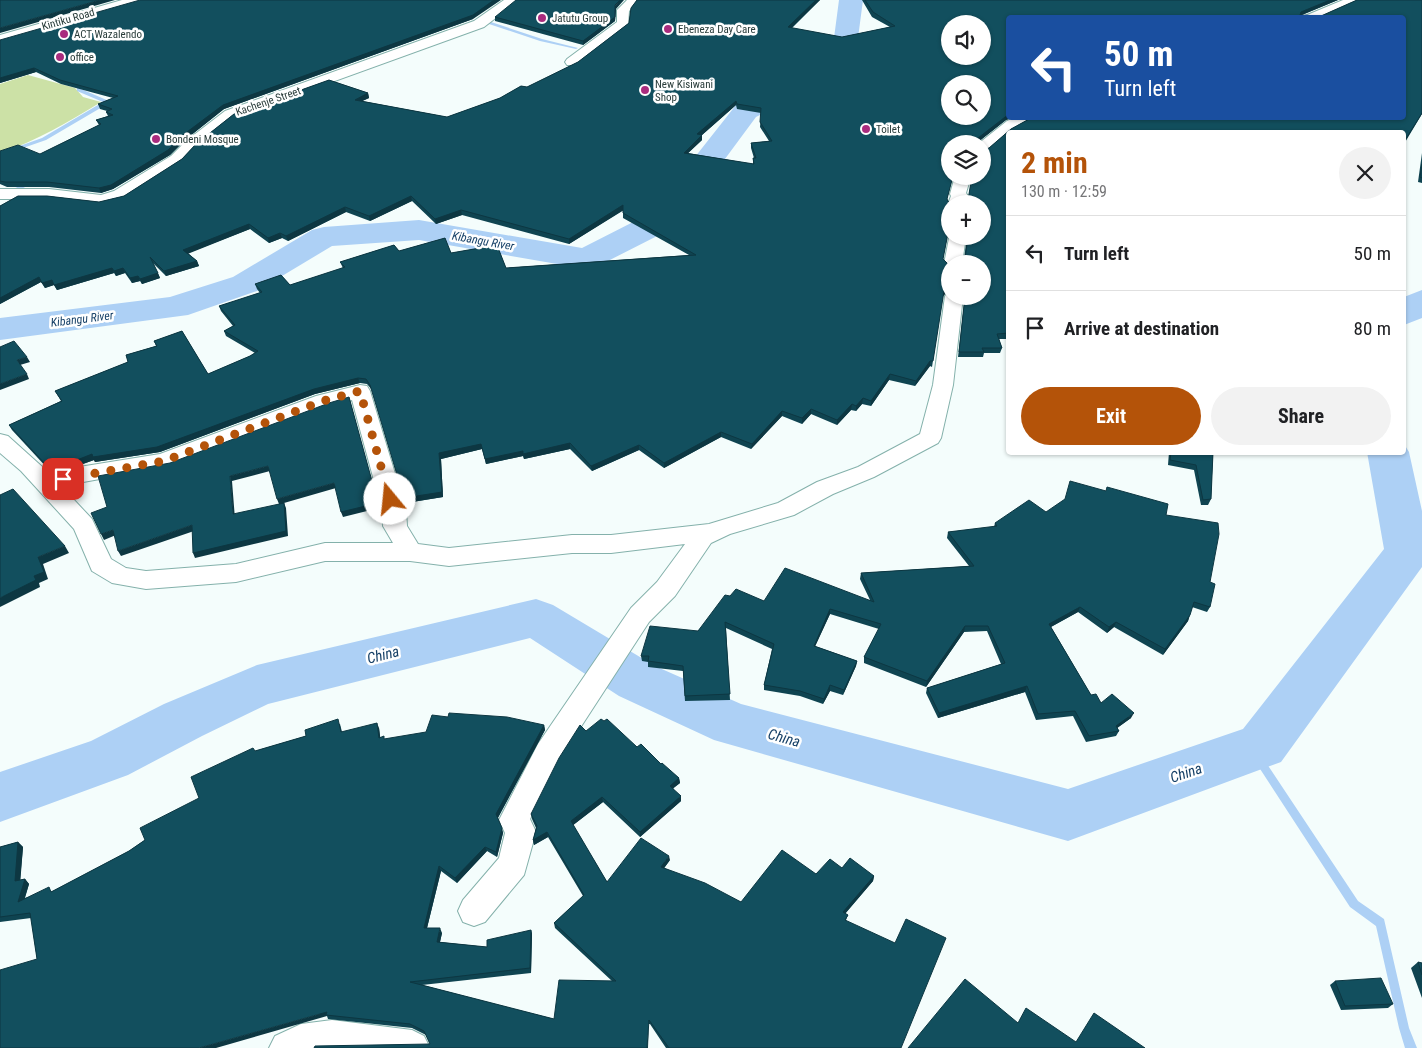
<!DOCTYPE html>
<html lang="en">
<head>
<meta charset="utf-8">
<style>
  :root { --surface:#fff; --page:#f2f2f2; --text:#202124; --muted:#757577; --line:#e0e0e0; --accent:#b45309 }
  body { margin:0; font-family:"Roboto Condensed",sans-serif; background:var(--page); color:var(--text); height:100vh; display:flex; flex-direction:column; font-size:19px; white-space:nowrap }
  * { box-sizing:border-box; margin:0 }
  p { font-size:16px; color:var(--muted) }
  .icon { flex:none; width:28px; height:28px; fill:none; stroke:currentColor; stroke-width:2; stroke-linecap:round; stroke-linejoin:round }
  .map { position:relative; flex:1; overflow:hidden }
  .side { position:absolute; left:1006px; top:130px; width:400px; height:325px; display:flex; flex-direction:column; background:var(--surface); border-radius:5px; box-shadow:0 1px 4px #0004 }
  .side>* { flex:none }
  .banner { position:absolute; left:1006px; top:15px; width:400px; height:105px; border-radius:5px; box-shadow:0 1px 4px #0004; background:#1a4fa0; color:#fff; overflow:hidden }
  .controls { position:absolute; left:941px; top:15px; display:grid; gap:10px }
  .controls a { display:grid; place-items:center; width:50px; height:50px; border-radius:50%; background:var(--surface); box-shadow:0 1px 4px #0004; font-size:25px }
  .pin { position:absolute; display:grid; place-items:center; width:42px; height:42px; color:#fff; margin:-21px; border-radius:10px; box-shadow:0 2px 8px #0006 }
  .me { position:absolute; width:55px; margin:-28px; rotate:343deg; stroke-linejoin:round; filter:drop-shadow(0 0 4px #0008) }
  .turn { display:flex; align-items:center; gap:18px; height:105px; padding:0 15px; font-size:22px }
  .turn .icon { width:65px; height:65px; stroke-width:2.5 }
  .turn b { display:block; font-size:35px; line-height:42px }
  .round { display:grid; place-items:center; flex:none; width:52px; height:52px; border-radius:26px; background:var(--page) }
  .summary { display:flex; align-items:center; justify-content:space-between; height:85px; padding:0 15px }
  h1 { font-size:30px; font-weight:700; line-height:38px; color:var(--accent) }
  .action { display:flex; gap:10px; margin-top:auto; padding:10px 15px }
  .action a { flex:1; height:58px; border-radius:30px; background:var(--accent); color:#fff; font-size:20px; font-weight:700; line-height:58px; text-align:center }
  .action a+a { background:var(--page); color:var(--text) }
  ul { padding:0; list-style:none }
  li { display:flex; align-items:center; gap:15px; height:75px; padding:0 15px; border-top:1px solid var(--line) }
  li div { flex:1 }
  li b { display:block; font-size:19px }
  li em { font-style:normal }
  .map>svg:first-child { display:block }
  .green { fill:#cce1a6 }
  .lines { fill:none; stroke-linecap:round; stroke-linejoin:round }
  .stream { fill:#add0f5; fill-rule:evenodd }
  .river { fill:#add0f5; fill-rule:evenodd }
  .street-casing { stroke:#84b1ab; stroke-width:2 }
  .street { fill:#fff; fill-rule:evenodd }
  .wall { fill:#0f4451; fill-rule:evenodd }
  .shaded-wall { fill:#0d3742 }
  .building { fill:#124f5e; stroke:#0d3742; fill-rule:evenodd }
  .route { stroke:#b45309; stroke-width:9; stroke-dasharray:0 16.2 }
  .poi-dot { fill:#a92c7e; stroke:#fff; stroke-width:2 }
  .labels { text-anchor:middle; stroke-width:5; stroke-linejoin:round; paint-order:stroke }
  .far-poi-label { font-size:11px; fill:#293c3a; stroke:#fff; text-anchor:start }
  .far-street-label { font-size:11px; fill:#293c3a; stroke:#fff }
  .far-water-label { font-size:12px; font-style:italic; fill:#164067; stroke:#fff }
  .water-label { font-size:15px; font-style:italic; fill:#164067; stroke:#fff }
</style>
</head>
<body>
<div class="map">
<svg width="1422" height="1048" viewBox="0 0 1422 1048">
  <rect width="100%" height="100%" fill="#f4fdfc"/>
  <path class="green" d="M28,75L75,88L83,97L101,102C68,122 37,141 0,153V84Z"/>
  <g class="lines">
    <path class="stream" d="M848,0H854L852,1Z
      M490,14L493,15L489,19L491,22L542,39L578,48L576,49L540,41L489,24L485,19Z
      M77,80L81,81V89L109,101V103L46,140L0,156V153L42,138L103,102L77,91Z
      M29,181L32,183L31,184L0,200V196Z
      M1252,745L1255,746L1358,901L1384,919L1409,1028L1417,1048H1405L1399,1028L1376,926L1350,907L1249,752L1247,749L1249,746Z"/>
    <path class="river" d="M839,0H863L858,38L862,50L858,55L827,83L782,99L778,106L756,117L702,190L665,232L598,266L586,269L419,240L332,246L257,291L188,315L0,340V318L170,297L233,277L312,230L324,227L419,220L582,248L641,218L680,176L736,105L755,96L759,88L809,71L836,48L834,38Z
      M1422,290V318L1404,325V297Z
      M1404,444L1409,452L1422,511V567L1281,762L1068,841L714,740L619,696L530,638L268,704L202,736L128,775L0,822V772L91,741L164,704L257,665L536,599L553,605L655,666L741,704L1068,789L1243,729L1384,549L1367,452H1404Z"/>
    <g class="street-casing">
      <path id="street" d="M122,0H142L140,3L0,43V35Z
        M504,0H519L484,27L235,117L196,147L183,162L126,199L101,205L49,199H0V189H49L101,195L114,191L171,156L186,141L225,111L474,21Z
        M627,0H640L629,11L628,26L577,65H567L565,62L567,59L617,22V10Z
        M1343,0H1360L1319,18H1300Z
        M1014,118H1033L1009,132L987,151L982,153V144H978L1007,121Z
        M955,176H971L966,193L968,196L965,204H950V207L948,204L951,196L950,194Z
        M950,233V236H966L962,264H950V269L944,264Z
        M950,291V296H963L953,385L941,438L938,443L874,477L833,494L794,515L730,534L711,543L675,596L649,622L558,762L530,819L536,832L524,875L485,922L474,926L463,922L458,911L463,900L499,858L505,833L499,820L538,744L631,608L657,582L685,544L611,553H572L449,566L410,561H325L236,582L146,589L112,583L92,571L74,529L21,471L0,453V434L8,436L48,472L160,454L316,396L360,385L367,386L370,391L406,510L407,526L418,544L449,548L572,535H611L709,524L778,503L817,482L858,467L920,434L933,385L945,296ZM352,400L382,510L383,526L393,543H325L236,564L146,571L126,568L111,559L92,519L61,486L172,466L330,406Z
        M332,1020L412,1030L424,1036L430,1048H269L275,1036L301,1024Z"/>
    </g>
    <use href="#street" class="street"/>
  </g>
  <path class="wall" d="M637,0H820L792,28L842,37L890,27L872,17L862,0H1338L1302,15L1321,16L1357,0H1422V114L1404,144V132H1009V339H999L1002,348L1000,353H984L983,357H958L965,296H982V264H952L953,261L964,259L967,236H982V204H950V233H948L943,259L950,266V289L943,296L932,367L930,366L915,386L889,380L871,406L862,404L856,411L851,410L837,425L811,414L802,424L782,416L751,449L721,437L664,468L639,450L592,471L570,449L524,459L523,456L486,464L482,449L441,459L443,497L406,503L372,390L367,384L360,383L315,394L160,452L95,462L94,460L80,465L49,470L12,430L9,425L61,401L55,391L128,362L126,355L156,346L154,341L182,331L208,374L250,356L255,353L226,336L224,331L233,326L221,311L219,306L260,293L257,289L255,284L281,275L290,285L343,268L340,262L394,245L399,251L445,238L451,253L497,245L506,268L689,255L623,218V210L569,244L462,215L436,224L412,201L370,221L346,212L288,241L282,238L269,243L250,229L188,253L197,261L199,266L166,276L153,263L160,278L142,284L140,281L132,283L125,273L116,276L114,273L57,290L54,285L45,288L41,282L0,304V206L18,196H47L99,202L124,196L182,159L196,144L234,114L329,80L368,93L369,98L362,101L447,117L500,98L521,86L527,87L578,62L629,23L631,8ZM1009,18H1404V118H1031L1011,129L989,148L982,150V176H972L968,200L949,203L947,199L953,176H950V144H981V141H979L1006,120L1011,118H1009ZM950,24H982V56H950ZM950,84H982V116H950ZM736,105L737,109L761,113L760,127L769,141L751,143V148L754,158H753V164L688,153L702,140V135Z
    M616,9L615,21L583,45L495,21V17Z
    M473,19L224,109L185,140L170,155L113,189L101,193L49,187H7L0,184V151L40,154L99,125L96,120L108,116L106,112L107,111L100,109L98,104L113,98L61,84L36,72L0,83V40Z
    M1422,153V183L1418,182Z
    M1169,452H1213L1211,499L1208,505H1201L1194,470L1168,465Z
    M1046,512L1166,515L1210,582V607L1207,612L1192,607L1188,621L1163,655L1114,627L1107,633L1078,612L1051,627L1091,695L1101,703L1131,718L1117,728L1119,731L1116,736L1086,742L1073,716L1036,720L1025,692L938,718L926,693L927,688L1001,664L987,631L964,632L926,687L864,663V657L879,629L830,614L815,646L857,661L856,666L843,695L830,691L823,704L800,696L764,690V685L772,649L726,628L730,700L685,701L683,671L648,667V662L642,661L641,656L698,631L730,596L764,601L870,600L860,579L861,573L969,566L947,538L948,532L994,527L995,523Z
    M340,724L342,732L379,728L380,737L385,739L544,725L545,730L498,818L503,833L497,857L487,851L457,883L441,871L427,928L442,933L440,942L487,947L531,930L532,934L531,973L422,985L554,1019L612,981L555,928L554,923L583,896L548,837L534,845L533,840L536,828L532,819L531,814L586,731L637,747L679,778L680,783L673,788L681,801L640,837L603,802L573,825L607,882L670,860L664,868L741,902L816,874L842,868L874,876L873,881L845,914L848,915L846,920L901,1048H666L650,1024L430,1044L426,1035L412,1028L328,1019L327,1016L37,959L31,918L0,922V847L18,842L23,847L20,880L25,879L29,884L25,898L53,891L129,851L145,840L199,798L255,751L306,736Z
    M1418,962L1422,963V998L1411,968Z
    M1335,981L1393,1004L1388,1008L1341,1010L1330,985Z"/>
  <path class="shaded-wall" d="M100,0H115L0,33V28Z
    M494,0H501L473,19L224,109L185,140L170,155L113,189L101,193L99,188L183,135L223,105Z
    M620,0H624L616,9L615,21L583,45V41Z
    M816,0H820L788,31V27Z
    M1330,0H1338L1299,16L1301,12Z
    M34,68L36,72L0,83V78Z
    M368,93L369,98L356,104L355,100Z
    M736,101V105L702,135V140L684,157V153L697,134Z
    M1009,114V118H1011L1006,120L977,143L978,138Z
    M411,196L412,201L370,221L369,216Z
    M623,205L624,210L569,244V239Z
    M345,207L346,212L288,241L286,236Z
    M461,210L462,215L436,224L435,219Z
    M249,224L250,229L185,255L183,250Z
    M280,233L282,238L269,243L268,238Z
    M197,261L199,266L166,276L164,271Z
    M112,268L114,273L57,290L54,285Z
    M123,268L125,273L116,276L114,271Z
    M158,273L160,278L142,284L140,279Z
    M138,276L140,281L132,283L130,278Z
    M39,277L41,282L0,304V298Z
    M52,280L54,285L45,288L42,283Z
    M950,285V289L943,296L944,291Z
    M27,357L30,362L20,365L17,360Z
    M930,361V366L915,386L916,381Z
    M27,374L29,379L0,390V384Z
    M890,374L889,380L871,406V401Z
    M358,378L360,383L315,394L160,452L95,462L94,460L80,465L49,470L46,465L92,454L314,389Z
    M349,397L379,508L343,517L341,512Z
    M863,398L862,404L856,411V406Z
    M852,404L851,410L837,425V420Z
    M811,409V414L802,424V418Z
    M782,411V416L751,449L752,444Z
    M721,432V437L664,468V463Z
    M570,443V449L524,459L523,454Z
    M481,444L482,449L441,459L443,497L406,503L404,498L439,453Z
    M639,445V450L592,471L591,466Z
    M523,451V456L486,464L485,459Z
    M268,466L270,471L232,481L235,519L233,514L230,476Z
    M334,483L336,488L284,503L286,508L288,536L195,558L193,553L279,504L277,499Z
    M192,525L194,531L121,556L118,551Z
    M113,530L116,535L104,540L101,534Z
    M65,546L69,553L43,564L48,579L39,583L40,587L0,607V598L34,576L38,557Z
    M1080,607L1078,612L1047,629L1049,624Z
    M830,609V614L813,651L814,646Z
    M1190,615L1188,621L1163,655L1165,649Z
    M1116,622L1114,627L1107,633L1109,627Z
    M965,626L964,632L926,687L927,681Z
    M857,661L856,666L843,695L844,690Z
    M830,685V691L823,704L824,699Z
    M1027,686L1025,692L938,718L939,713Z
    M1134,713L1131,718L1113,731L1116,726Z
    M377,723L379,728L381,743L379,738Z
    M544,725L545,730L497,819L496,814Z
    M679,778L680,783L670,791V786Z
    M681,796V801L640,837V832Z
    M602,797L603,802L572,826L571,821Z
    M502,828L503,833L497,857L496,852Z
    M547,832L548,837L534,845L533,840Z
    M18,842L23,847L20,885L15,881Z
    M485,847L487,851L457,883L455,878Z
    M669,856L670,860L662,871L661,867Z
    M439,866L441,871L426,932L424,928Z
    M874,876L873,881L842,917L843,912Z
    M25,879L29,884L22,906L18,902Z
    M440,928L442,933L439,946L437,942Z
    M531,930L532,934L531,973L530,968Z
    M327,1012L326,1015L327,1016L216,1048H199Z
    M649,1020L648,1048H647Z"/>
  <path class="building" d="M0,0H100L0,28Z
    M140,0H494L473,15L223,105L183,135L168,150L111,185L99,188L47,182H5L0,181V151L18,145L40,154L101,124L96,120L113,115L106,112L112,109L98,104L118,96L60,80L34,68L0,78V40Z
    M516,0H620L615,5V17L583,41L495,17Z
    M637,0H816L788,27L842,37L895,26L873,12L865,0H1330L1301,12L1300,15L1321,16L1357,0H1422V113L1404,142V132H1009V333L997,334L1002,348H982L984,352H959L965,296H982V264H952L953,261L965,259L968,236H982V204H950V228H949L943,259L950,266V285L944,291L933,361H930L916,381L890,374L871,401L863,398L856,406L852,404L837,420L811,409L802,418L782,411L752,444L721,432L664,463L639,445L591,466L570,443L523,454V451L485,459L481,444L439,453L442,492L404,498L370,385L366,379L358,378L314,389L157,447L93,457L92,454L77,460L46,465L9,425L62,401L55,391L128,362L126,355L157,346L154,341L182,331L208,374L250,356L258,351L224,331L235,325L219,306L262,292L255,284L281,275L290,285L345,267L340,262L394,245L399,251L445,238L451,253L497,245L506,268L696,255L623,213V205L569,239L461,210L435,219L411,196L369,216L345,207L286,236L280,233L268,238L249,224L183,250L197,261L164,271L150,257L158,273L140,279L138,276L130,278L123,268L114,271L112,268L54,285L52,280L42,283L39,277L0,298V206L18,196H47L99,202L124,196L182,159L196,144L234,114L329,80L368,93L355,100L447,117L500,98L521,86L527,87L578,62L629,23L631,8ZM1009,18H1404V118H1031L1011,129L989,148L982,150V176H972L968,200L949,203L947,199L953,176H950V144H981V141H977L978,138L1009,114ZM950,24H982V56H950ZM950,84H982V116H950ZM736,101L737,104L761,108L760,122L772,141L751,143L756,158H753L754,164L684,153L702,135L697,134Z
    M1422,164V178L1420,177Z
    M14,341L27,357L17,360L27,374L0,384V347Z
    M349,397L378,503L341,512L334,483L277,499L268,466L230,476L233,514L284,503L286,531L193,553L192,525L118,551L113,530L101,534L91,513L107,507L98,476L170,463L329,403Z
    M1171,452H1213L1211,499L1203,500L1196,465L1170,460Z
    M1070,481L1106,491L1107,487L1168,504L1166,515L1218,523L1219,534L1210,582L1215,584L1210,607L1194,602L1190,615L1165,649L1116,622L1109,627L1080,607L1049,624L1091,695L1096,694L1101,703L1112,694L1134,713L1116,726L1119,731L1089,736L1075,711L1038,714L1027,686L939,713L927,688L1005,663L988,626H965L927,681L864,657L881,624L830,609L814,646L857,661L844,690L830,685L824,699L800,691L764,685L774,644L725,622L730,694L685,696L683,666L648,661L649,656H641L650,626L698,631L725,595L730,596L736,589L764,601L785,568L874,602L861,573L974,566L948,532L997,526L995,523L1029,500L1046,512L1065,499Z
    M13,489L65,546L38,557L44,572L34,576L36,580L0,598V495Z
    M449,713L507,717L544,725L496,814L502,828L496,852L485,847L455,878L439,866L424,928H440L437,942L487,947V940L531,930L530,968L410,982L554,1019L559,980L616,981L554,923L584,895L547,832L533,840L537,826L531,814L559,758L580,725L586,731L601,719L604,721L607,719L637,747L641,744L661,764L662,763L679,778L670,786L681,796L640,832L602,797L571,821L607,882L641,838L669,856L661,867L705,883L741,902L782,850L816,874L830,859L842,868L850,858L874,876L843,912L848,915L845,920L895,943L906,919L946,938L901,1048H669L649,1020L647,1048H314L315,1046L430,1044L424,1031L410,1024L326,1015L327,1012L199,1048H0V970L37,959L30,913L0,917V847L18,842L15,881L25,879L18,902L49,887L51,892L129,851L145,840L140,828L199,798L191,777L253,748L255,751L306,736L305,730L338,719L341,732L377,723L379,738L384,736V739L426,732L432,715L448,717Z
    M1418,962L1422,963V975Z
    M1381,978L1393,1004L1345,1006L1335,981Z
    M965,979L1018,1023L1026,1008L1076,1042L1094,1013L1145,1048H908Z"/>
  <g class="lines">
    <path class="route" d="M63,479L164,461L323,401L360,391L390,499"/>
  </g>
  <g class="poi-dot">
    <circle cx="542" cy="18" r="5"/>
    <circle cx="668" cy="29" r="5"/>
    <circle cx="64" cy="34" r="5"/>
    <circle cx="60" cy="57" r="5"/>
    <circle cx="645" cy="90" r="5"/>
    <circle cx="866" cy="129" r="5"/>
    <circle cx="156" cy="139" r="5"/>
  </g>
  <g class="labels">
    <g class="far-poi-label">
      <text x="552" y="22">Jatutu Group</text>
      <text x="678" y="33">Ebeneza Day Care</text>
      <text x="74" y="38">ACT Wazalendo</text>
      <text x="70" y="61">office</text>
      <text x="655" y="88">New Kisiwani<tspan x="655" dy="13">Shop</tspan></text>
      <text x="876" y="133">Toilet</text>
      <text x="166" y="143">Bondeni Mosque</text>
    </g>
    <g class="far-street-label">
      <text transform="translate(68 19) rotate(-16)" y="4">Kintiku Road</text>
      <text transform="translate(268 101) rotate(-19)" y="4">Kachenje Street</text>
    </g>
    <g class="far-water-label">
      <text transform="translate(483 241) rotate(10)" y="4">Kibangu River</text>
      <text transform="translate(82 319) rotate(-7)" y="4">Kibangu River</text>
    </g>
    <g class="water-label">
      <text transform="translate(383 655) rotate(-14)" y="5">China</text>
      <text transform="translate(784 738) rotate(15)" y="5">China</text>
      <text transform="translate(1186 773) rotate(-19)" y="5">China</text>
    </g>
  </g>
</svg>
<div class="controls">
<a><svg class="icon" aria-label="sound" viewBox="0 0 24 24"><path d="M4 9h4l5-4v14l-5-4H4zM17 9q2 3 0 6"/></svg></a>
<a><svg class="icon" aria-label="search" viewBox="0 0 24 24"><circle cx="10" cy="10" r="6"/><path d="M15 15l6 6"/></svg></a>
<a><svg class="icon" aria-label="layers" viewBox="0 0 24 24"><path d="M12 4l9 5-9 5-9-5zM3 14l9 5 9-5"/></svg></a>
<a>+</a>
<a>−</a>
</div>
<div class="pin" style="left:63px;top:479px;background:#d93025"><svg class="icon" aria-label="arrive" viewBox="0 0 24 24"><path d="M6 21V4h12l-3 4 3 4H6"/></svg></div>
<svg class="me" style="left:390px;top:499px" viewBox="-20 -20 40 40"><circle r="19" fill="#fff"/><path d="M0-13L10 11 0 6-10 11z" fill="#b45309"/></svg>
<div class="banner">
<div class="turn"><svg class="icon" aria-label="left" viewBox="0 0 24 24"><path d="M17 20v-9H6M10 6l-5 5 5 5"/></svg><div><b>50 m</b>Turn left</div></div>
</div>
<section class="side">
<div class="summary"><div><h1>2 min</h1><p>130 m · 12:59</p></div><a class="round"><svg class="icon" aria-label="close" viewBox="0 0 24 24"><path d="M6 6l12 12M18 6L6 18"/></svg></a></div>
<ul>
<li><svg class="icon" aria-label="left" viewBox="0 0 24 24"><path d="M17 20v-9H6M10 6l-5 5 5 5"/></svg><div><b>Turn left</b></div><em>50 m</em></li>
<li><svg class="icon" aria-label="arrive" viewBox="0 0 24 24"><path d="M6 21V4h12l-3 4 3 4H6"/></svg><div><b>Arrive at destination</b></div><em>80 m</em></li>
</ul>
<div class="action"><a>Exit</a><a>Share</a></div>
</section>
</div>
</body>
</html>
